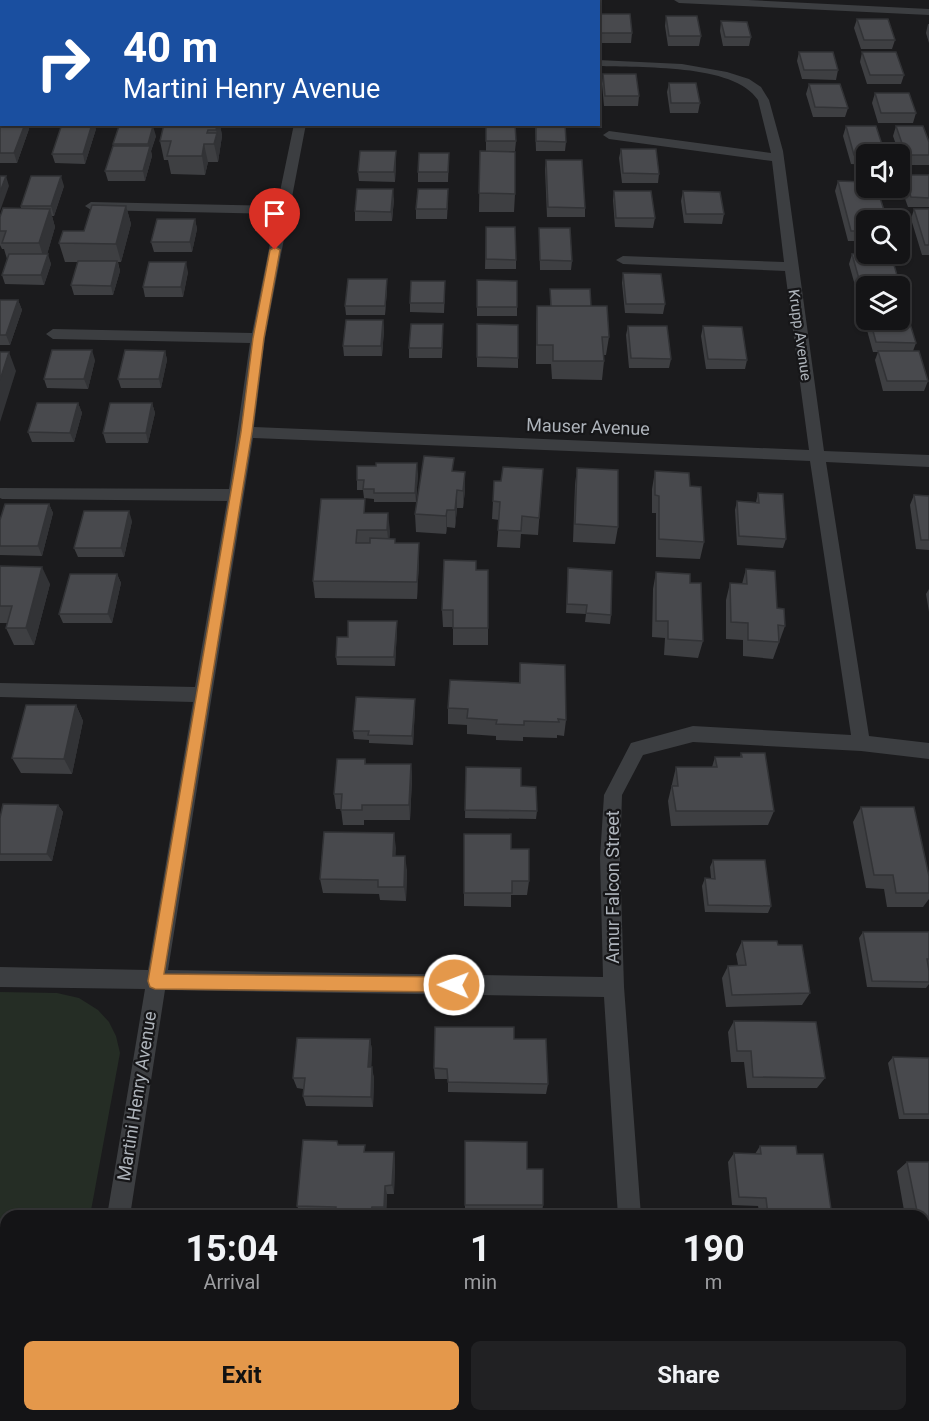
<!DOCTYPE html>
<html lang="en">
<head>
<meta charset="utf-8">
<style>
  :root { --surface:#141416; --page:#212123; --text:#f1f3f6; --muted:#9d9ea1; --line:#333335; --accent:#e4984b }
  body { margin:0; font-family:Roboto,sans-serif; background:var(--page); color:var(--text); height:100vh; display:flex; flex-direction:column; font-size:22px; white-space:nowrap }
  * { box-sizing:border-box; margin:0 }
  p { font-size:20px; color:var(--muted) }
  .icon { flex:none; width:33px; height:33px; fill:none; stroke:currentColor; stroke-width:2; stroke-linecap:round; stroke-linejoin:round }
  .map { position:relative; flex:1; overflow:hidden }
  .side { position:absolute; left:0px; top:1210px; width:930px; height:212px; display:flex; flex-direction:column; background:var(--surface); border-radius:18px 18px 0 0; box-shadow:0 2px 4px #0004,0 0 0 2px var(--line) }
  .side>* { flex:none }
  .top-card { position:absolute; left:0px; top:0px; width:600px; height:126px; box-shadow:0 2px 4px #0004,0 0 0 2px var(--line); background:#1a4fa0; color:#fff; overflow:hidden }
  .controls { position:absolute; left:856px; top:144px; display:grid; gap:12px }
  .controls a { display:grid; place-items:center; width:54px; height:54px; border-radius:9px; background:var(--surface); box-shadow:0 2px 4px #0004,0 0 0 2px var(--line); font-size:30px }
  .pin { position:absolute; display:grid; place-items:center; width:51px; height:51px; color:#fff; margin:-62px -26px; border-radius:50% 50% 50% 0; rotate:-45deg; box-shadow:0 0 6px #0007 }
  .pin .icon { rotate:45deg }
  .me { position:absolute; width:66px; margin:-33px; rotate:271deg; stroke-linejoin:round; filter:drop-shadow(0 0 4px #0008) }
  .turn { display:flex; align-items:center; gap:21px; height:126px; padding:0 24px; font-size:27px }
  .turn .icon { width:78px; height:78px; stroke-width:2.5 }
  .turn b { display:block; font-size:42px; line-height:51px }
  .eta { display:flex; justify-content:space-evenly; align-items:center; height:102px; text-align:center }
  .eta b { font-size:36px; font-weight:700; line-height:42px }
  .cta { display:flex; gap:12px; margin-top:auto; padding:12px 24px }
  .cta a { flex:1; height:69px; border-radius:9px; background:var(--accent); color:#111; font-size:24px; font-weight:700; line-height:69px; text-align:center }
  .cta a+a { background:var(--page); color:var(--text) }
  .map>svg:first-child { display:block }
  .green { fill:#252d25 }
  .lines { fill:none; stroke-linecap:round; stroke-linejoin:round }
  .minor { fill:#3c3e41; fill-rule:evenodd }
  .tertiary { fill:#3c3e41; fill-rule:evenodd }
  .wall { fill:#3e3f42 }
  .shaded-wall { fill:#323336 }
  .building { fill:#48494d; stroke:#323336; stroke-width:1.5 }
  .route { fill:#e4984b; stroke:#946331; stroke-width:1.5 }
  .labels { text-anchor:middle; stroke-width:4.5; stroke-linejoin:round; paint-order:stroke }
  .far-street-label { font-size:15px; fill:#aeb4bb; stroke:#161618 }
  .street-label { font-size:18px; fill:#aeb4bb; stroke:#161618 }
</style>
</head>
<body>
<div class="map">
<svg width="929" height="1421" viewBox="0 0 929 1421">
  <rect width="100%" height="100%" fill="#1b1b1d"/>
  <path class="green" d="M0,0H312L313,1L2,2L1,75Z
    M0,992L57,993L79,998L98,1010L109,1022L116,1036L120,1053L90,1216H6V1416H54L53,1421H0Z"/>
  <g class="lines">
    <path class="minor" d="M332,0H342V2H332Z
      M598,60L682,64L727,72L749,79L761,87L769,100L783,151L824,451L929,455V467L826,462L869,736L929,743V759L861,751L693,742L643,755L622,795L620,858L624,987L641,1216H618L604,997L165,990L130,1216H107L145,989L0,987V967L148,970L193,702L0,697V683L195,687L227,501L2,499L0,498V488L229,489L250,343L53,339L46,334L53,329L252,333L276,214L91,210L85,206L91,202L277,206L294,124H306L265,338L254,427L809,450L785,271L623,264L616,260L623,256L784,262L772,161L609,139L603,135L609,131L771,153L758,100C734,63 639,68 598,66ZM253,438L810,461L851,735L693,726L631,743L604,795L600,858L603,977L168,970Z
      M0,86L2,87V94H0Z
      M75,1416H99V1421H73Z
      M631,1416H655L657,1421H631Z"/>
    <path class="tertiary" d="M674,0H748L929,9V15L679,3Z"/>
  </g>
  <path class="wall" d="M598,14L632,33L631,43H599Z
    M666,16L701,36L699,46H668L665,26Z
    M857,19L895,40L892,49H861L854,28Z
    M721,21L751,37L749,46H723L720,31Z
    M928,24H929V43L926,33Z
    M799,52L838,70L836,80L802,79L797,61Z
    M862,52L904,75L901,84H867L860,62Z
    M603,74L639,96L638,106H604L602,84Z
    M669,83L700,103L698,113H670L667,92Z
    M809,84L848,108L845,117H813L806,94Z
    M875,93L916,113L913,123H878L872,103Z
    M0,119L2,124H28L29,129L17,163H0Z
    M164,124H220L222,136L218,162H208L205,175L171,174L168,160H164L160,141Z
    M486,124L516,141L515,151H486Z
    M535,124H565L566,142L565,151H536Z
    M846,126L867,154V165L851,164L843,136Z
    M896,126L929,142V165H903L893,136Z
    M96,129L85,164L55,163L52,154Z
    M156,136L151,151L152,156L145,181H108L105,171L114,146L113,144Z
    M621,149L659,174L658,183H622L619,158Z
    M480,151L515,194L514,212H479Z
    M449,153L448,182H418V172Z
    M546,160L585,208V217H547L545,169Z
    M396,161L395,182L359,181L358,172Z
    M903,175H929V207H908L900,185Z
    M838,181L867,220V241H848L835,191Z
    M64,186L54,216H52L55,227L47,254L51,264L44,285L5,284L2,275L7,259L4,249H2L0,245V217L21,209V206Z
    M614,191L655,218L653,228L615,227L613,200Z
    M683,191L724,214L722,224L684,223L681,201Z
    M394,199L392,221H355V211Z
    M448,199L447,219H416V209Z
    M126,206L131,224L121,262H118L120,271L113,295H74L71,285L78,262H65L59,243L84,231Z
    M914,209H929V255H922L911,219Z
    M195,219L197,229L192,252H154L151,242Z
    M486,227L516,260V269H485Z
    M539,228L572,261L571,270H540Z
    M852,254L898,279L896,286H867V289H856L849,264Z
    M188,272L183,297H145L143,287Z
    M623,273L665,304L663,314L625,313L622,283Z
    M387,279V289L385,315H346L345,306Z
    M477,280L517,307V316H477Z
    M550,289L591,306L609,337L606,355H603L604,361L602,380L552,379L551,364H536V324L537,306H550Z
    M445,291L444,313L410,312V303Z
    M0,300H18L22,310L10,345H0Z
    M867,318V320H900L916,343L913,351L928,381L924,391H883L875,360L878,352H873L865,323Z
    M383,320L384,330L382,356H344L343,346Z
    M477,324L518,358V368L477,367Z
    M628,326L671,359L669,368H629L626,335Z
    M703,326L747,360L745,369H706L701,336Z
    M443,334L442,358H409V348Z
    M165,351L167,360L161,388H121L118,379Z
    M95,360L88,389L47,388L44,379Z
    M78,403L82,413L74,442H32L28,432Z
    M152,403L155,413L148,443H106L103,433Z
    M577,468L618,527L615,544L573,542L575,485Z
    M543,469L538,535L521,534L520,548L497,547L499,520L492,519L493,501L501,481Z
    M454,471L465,472V490L463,508H457L455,528L447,527L446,534L416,532L415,514Z
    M655,471L704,542L700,559L656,557V513H652V489Z
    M418,473L416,502H374V499L364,498L363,490H357V480Z
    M758,493L786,539L783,548L737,545L735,510L737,501L756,502Z
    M914,495L929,496V550L916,549L910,505Z
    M49,504L53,513L42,556L0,555V520Z
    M366,513L390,531L389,539L419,561L417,599L315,598L313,581Z
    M132,521L124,557H78L74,548Z
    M0,566L50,584L34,645H14L6,628L8,623H0Z
    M568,568L611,615L610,624L585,622L586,614L566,613Z
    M746,569L777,608L785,626L773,659L743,656V640L726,639V600L730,583L742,584Z
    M476,570H488V645H453V627H443L442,610Z
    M656,572L690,583L703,641L698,658L664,655L665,638L652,637L653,589Z
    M117,574L121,583L112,623H63L59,614Z
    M929,589V612L926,594Z
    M397,621V630L395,666L337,665L336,657L348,637Z
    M520,663L566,720L564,736L557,735V738L523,737V741L496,740V736L467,734V725L448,724V708L519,683Z
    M76,705L83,721L72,774L21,773L12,758Z
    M415,708L413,745L369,743V740L354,739L353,731Z
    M741,753L774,811L768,825L671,826L668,801L676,767H712L715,757H740Z
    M365,759L366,764H411L412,779L410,820H364V825H343L341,809H336L334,794Z
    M466,767L537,811L536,819L465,818Z
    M58,805L63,812L52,861H0V818Z
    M861,807L929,876V899L923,907H887L884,889L866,888L853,822Z
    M394,833L395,856L407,870L406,901L380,900L379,894L323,893L320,879Z
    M464,834L511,849L529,881L527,895H511V907L464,906Z
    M713,860L771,906L768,913L705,912L702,886L705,878H711L710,867Z
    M863,932H929V966H928L929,984L926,988L867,987L859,938Z
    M742,941L778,945L810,993L802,1005L726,1007L722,978L728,966L738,965L736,954Z
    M734,1021L825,1078L817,1088H747L744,1062H731L728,1032Z
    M370,1039L372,1050L371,1067L374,1078L373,1107L306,1106L303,1096V1089L297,1088L293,1078Z
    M514,1039L548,1084L546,1094L448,1092V1079H435L434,1068Z
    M893,1057L929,1058V1119H899L888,1063Z
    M465,1141L527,1169L543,1205L542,1213H465Z
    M339,1145L366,1152H394L395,1161L394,1194H387L386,1215H374V1216H338V1215L301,1214L297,1206Z
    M760,1146L797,1154L832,1216H760L758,1206L732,1205L728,1162L734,1153L755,1154Z
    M907,1162H929V1237H924V1216H905L897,1171Z
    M929,1254V1305L924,1276V1257Z
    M774,1416H779L850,1421H771V1417Z"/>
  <path class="shaded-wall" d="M25,124H28L29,129L17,163L14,153Z
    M92,124H95L96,129L85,164L83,154Z
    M217,124H220L222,136L218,162L214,144L217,134L216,130Z
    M153,126L156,136L151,151L152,156L145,181L143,171L149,149L148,144Z
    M204,144L208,162L205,175L202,156Z
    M396,151V161L395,182L394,172Z
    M6,176L9,186L0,211V192Z
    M61,176L64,186L54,216L51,206Z
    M393,189L394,199L392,221L391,212Z
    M126,206L131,224L121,262L116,244Z
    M50,209L55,227L45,262L39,243Z
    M195,219L197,229L192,252L190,242Z
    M48,254L51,264L44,285L41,275Z
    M117,261L120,271L113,295L111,286Z
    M186,262L188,272L183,297L181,287Z
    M387,279V289L385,315V306Z
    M18,300L22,310L10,345L6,335Z
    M383,320L384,330L382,356L381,346Z
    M92,350L95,360L88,389L84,379Z
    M165,351L167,360L161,388L159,379Z
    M9,352L16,371L0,422V380Z
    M78,403L82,413L74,442L70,433Z
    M152,403L155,413L148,443L146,433Z
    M417,463L418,473L416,502L415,493Z
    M465,472V490L463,508V491Z
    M457,490V508L455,528V510Z
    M49,504L53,513L42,556L38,546Z
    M447,510V527L446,534V516Z
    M129,511L132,521L124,557L121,548Z
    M388,513L390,531L389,547L387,530Z
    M419,543V561L417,599V582Z
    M42,567L50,584L34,645L26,628Z
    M117,574L121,583L112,623L108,614Z
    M397,621V630L395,666L394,657Z
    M415,699V708L413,745L412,736Z
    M76,705L83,721L72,774L64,759Z
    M411,764L412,779L410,820L409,805Z
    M58,805L63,812L52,861L47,854Z
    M394,833L396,848L395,870L393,856Z
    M405,856L407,870L406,901L404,887Z
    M370,1039L372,1050L371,1078L368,1067Z
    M372,1067L374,1078L373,1107L371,1097Z
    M394,1152L395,1161L394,1194L392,1185Z
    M385,1186L387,1194L386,1215L384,1207Z
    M372,1207L374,1215V1216H373L371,1211Z
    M335,1416H339V1421H335Z"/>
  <path class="building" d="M433,1V2H401V1Z
    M598,14H630L632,33H600Z
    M666,16H697L701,36H669Z
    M857,19H888L895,40H864Z
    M721,21L747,22L751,37H725Z
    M799,52H833L838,70H804Z
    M862,52H896L904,75H870Z
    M603,74H636L639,96H605Z
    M669,83H696L700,103H671Z
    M809,84H840L848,108L815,107Z
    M875,93H909L916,113H881Z
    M0,119H2V124H25L14,153H0Z
    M62,124H92L83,154H52Z
    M164,124H217L216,130H208L207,133H217L214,144H204L202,156H167L171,141H160Z
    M486,124H515L516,141H486Z
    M536,124H565L566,142L536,141Z
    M119,126H153L148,144H113Z
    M846,126H876L885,154L854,155Z
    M896,126H923L929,142V155H906Z
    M113,146H150L143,171H105Z
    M621,149H656L659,174L623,173Z
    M360,151H396L394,172H358Z
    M480,151L515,152V194L479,193Z
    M419,153H449L448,172H418Z
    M546,160H582L585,208L548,207Z
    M903,175H929V198L911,197Z
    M0,176H6L0,192Z
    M31,176H61L51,206H21Z
    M838,181L867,182V188H877L887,220H867V231H851Z
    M357,189H393L391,212L355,211Z
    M418,189H448L447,209H416Z
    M614,191H651L655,218H616Z
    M683,191L720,192L724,214H686Z
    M92,205L126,206L116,244L59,243L63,231H84Z
    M3,208L50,209L39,243H2L6,231H0V217Z
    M914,209H929V245H925Z
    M157,219H195L190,242H151Z
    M486,227H515L516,260L486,259Z
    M539,228H570L572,261L540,260Z
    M9,254H48L41,275H2Z
    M852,254H891L898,279H859Z
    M78,261H117L111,286L71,285Z
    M149,262H186L181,287H143Z
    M623,273L661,274L665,304H626Z
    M348,279H387L385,306H345Z
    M477,280L517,281V307H477Z
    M411,281H445L444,303H410Z
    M550,289H590L591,306H551Z
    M0,300H18L6,335H0Z
    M537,306H607L609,337H602L604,361H553V345H537Z
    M900,314H907L916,343L876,342L870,320H900Z
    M346,320H383L381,346H343Z
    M411,324H443L442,348H409Z
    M477,324L518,325V358L477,357Z
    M628,326H667L671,359L631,358Z
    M703,326L742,327L747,360L708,359Z
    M52,350H92L84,379H44Z
    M125,350L165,351L159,379H118Z
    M878,351H919L928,381H887Z
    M0,352H9L0,380Z
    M37,403H78L70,433L28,432Z
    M110,403H152L146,433H103Z
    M424,456L454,458L452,471L465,472L463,491L457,490L455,510H447L446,516L415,514Z
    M376,463H417L415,493H374V489H363L364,480H357V466H376Z
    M503,467L543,469L539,518L522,516L521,531L498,530L500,502L493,501L494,481H501Z
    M577,468L618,470V527L575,524Z
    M655,471L689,473L690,486L701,487L704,542L659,539V496L655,495Z
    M758,493L783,494L786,539L739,536L737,501L759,503Z
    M914,495L929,496V540H921Z
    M321,499H365L364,513H388L387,530H357L356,543H370V538L395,539V543H419L417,582L313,581Z
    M5,504H49L38,546H0V520Z
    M84,511H129L121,548H74Z
    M444,560L476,561V570H488V628H453V610H442Z
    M0,566L42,567L26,628H6L12,606H0Z
    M568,568L612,571L611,615L586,613L587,605L567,604Z
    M746,569L775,571L777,608L784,609L785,626L778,625L779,642L748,640V623L731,622L730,583L747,584Z
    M656,572L690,574V583H701L703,641L668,639V621H656Z
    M70,574H117L108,614H59Z
    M348,621H397L394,657H336L337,637H348Z
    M520,663L565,665L566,720L558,719L559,722L524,721V725L496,724L497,720L467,718L468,709L448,708L450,680L520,683Z
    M356,697L415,699L412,736L368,735L369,731H353Z
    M26,705H76L64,759L12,758Z
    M741,753H765L774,811H676L672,786H678L676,767H717L715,757H742Z
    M337,759H365V764H411L409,805H362V810H341L342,794H334Z
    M466,767L521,768V786L536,787L537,811L465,810Z
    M3,804L58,805L47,854H0V818Z
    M861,807H914L929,876V893H896L893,875H874Z
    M324,832L394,833L393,856H405L404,887H378V880L320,879Z
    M464,834H511V849H529V881H512V893H464Z
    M713,860H765L771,906L708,905L705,878L715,879Z
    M863,932H929V959H927L929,971V982L872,981Z
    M742,941H777L778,945H802L810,993L732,995L728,966L746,965Z
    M734,1021L816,1022L825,1078L753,1077L751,1051H737Z
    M435,1027H514V1039H546L548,1084L448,1082L447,1069L434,1068Z
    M297,1038L370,1039L368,1067H372L371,1097L303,1096L305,1078H293Z
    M893,1057L929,1058V1114H904Z
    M303,1140L337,1141L338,1145H365L364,1152H394L392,1185L385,1186L384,1207H372L371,1211L336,1212V1207L297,1206Z
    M465,1141L527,1142V1169H543V1205H465Z
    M760,1146H796L797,1154H823L832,1216L768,1215L766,1198L739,1197L734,1153L761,1154Z
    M907,1162H929V1229H924V1216H918Z
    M262,1416H335V1421H261Z
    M442,1416H536V1421H442Z
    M779,1416H850V1421H780Z"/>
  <path class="route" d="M275,247L280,250L264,338L252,432L164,974L454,977L459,980L462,985L459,990L454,992L155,989L150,987L148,981L241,432L253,338L270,250Z"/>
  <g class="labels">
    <g class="far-street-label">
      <text transform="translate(800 335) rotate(82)" y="5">Krupp Avenue</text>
    </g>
    <g class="street-label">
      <text transform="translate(588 427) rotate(2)" y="6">Mauser Avenue</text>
      <text transform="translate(613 887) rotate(-90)" y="6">Amur Falcon Street</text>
      <text transform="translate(137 1096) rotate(-81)" y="6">Martini Henry Avenue</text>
    </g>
  </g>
</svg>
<div class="controls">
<a><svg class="icon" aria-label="sound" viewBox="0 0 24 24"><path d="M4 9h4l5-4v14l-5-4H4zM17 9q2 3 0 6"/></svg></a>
<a><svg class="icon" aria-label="search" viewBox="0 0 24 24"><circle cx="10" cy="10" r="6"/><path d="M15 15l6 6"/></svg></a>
<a><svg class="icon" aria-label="layers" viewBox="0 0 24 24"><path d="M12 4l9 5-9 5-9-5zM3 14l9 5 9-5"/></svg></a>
</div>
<div class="pin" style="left:275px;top:250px;background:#d93025"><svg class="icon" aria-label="arrive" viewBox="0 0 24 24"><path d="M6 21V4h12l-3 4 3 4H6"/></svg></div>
<svg class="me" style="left:454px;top:985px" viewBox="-20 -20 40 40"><circle r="17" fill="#e4984b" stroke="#fff" stroke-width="3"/><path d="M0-11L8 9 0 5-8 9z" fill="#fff"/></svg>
<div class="top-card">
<div class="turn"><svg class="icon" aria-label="right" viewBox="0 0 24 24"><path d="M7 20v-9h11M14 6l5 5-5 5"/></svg><div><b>40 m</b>Martini Henry Avenue</div></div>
</div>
<section class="side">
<div class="eta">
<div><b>15:04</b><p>Arrival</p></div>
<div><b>1</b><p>min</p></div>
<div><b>190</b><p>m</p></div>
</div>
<div class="cta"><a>Exit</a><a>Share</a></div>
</section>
</div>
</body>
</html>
